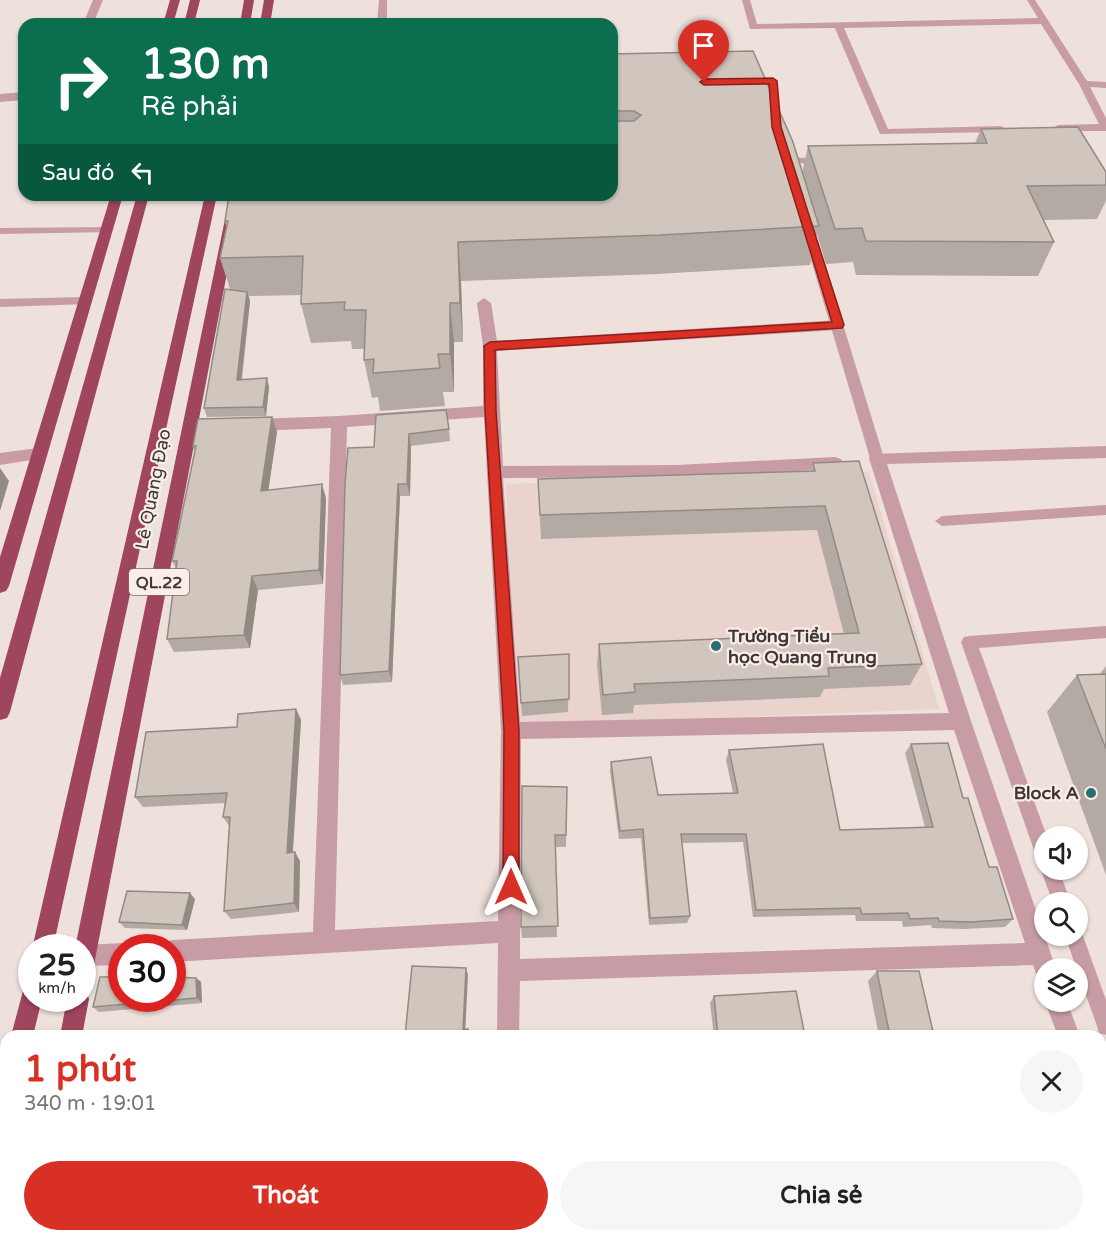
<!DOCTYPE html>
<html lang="vi">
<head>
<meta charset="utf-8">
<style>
  :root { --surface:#fff; --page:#f6f6f6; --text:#202124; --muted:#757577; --accent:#d93025 }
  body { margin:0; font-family:"Varela Round",sans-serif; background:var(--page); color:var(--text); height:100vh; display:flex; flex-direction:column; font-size:22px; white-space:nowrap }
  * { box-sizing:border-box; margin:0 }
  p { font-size:20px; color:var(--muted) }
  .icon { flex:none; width:33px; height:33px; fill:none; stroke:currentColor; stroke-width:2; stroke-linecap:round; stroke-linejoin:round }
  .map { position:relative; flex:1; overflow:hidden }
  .drawer { position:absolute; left:0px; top:1030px; width:1107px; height:212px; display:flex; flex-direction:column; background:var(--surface); border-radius:18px 18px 0 0; box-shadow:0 2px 4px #0004 }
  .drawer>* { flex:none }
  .hud { position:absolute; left:18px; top:18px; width:600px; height:183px; border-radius:18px; box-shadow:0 2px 4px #0004; background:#0b6e4f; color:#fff; overflow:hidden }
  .buttons { position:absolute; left:1034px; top:826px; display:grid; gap:12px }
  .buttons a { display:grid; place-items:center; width:54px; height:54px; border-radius:50%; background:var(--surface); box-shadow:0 2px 4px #0004; font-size:30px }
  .speed { position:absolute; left:18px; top:934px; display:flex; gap:12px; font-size:30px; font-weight:700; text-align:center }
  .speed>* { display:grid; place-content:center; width:78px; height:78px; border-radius:50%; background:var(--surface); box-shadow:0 2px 4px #0004; line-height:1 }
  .speed small { font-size:15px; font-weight:400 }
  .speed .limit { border:9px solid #d22; background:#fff; color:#111 }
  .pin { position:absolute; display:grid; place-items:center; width:51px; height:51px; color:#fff; margin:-62px -26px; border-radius:50% 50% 50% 0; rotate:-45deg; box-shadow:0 0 6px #0007 }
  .pin .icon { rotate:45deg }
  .me { position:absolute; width:66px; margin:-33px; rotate:0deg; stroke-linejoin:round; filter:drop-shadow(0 0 4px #0008) }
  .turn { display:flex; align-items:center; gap:21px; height:126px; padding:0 24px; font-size:27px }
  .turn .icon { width:78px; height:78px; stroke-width:2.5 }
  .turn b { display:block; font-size:42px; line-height:51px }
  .then { display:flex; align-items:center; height:57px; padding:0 24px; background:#0003; gap:12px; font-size:22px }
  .round { display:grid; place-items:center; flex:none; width:63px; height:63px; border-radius:32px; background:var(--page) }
  .head { display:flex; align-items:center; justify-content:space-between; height:102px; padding:0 24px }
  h1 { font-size:36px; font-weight:700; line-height:45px; color:var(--accent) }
  .cta { display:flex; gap:12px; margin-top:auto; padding:12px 24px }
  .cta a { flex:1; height:69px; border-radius:36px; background:var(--accent); color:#fff; font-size:24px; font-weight:700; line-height:69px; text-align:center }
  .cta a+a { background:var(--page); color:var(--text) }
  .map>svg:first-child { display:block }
  .built { fill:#e9d3cc }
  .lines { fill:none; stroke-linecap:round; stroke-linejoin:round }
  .lane { fill:#c89ca4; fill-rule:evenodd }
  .street { fill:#c89ca4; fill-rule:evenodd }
  .highway { fill:#9f455d; fill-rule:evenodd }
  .wall { fill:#b3aaa3 }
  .shaded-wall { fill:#928b84 }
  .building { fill:#d0c6bd; stroke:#928b84; stroke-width:1.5 }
  .route { fill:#d93025; stroke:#8d1f18; stroke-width:1.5 }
  .poi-dot { fill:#26716e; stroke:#fbede8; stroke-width:2 }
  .labels { text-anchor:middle; stroke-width:4.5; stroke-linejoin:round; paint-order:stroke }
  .shield { fill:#fbede8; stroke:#756e6b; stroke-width:1.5 }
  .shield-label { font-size:16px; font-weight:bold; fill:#3c3735 }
  .street-label { font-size:18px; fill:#3c3735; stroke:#fbede8 }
  .poi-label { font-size:18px; font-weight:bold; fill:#3c3735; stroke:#fbede8; text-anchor:start }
</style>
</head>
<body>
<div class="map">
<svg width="1106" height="1241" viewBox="0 0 1106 1241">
  <rect width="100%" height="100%" fill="#eee0db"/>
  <path class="built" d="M869,472L939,709L514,726L506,484Z"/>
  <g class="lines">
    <path class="lane" d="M379,0H387V24H377Z
      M742,0H750L757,24L1038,18L1027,0H1035L1087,81L1106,82V88L1090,87L1106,118V131H1058L1053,128L1058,125L1099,124L1079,84L1041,24L844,28L888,129L1001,126L1006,129L1001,132L880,134L835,28L750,29Z
      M744,79H776L780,120L771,118L768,84H747L742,81Z
      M786,157L826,159L831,162L826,165L782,162L781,160Z
      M107,227L113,230L111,232L0,234V228Z
      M808,227L814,230L884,458L877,463L870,458L802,230Z
      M85,297L89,298V304L0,307V299Z
      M1106,505V515L942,526L935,521L942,516Z
      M1106,626V638L979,648L1047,837H1044V861L1038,859L1035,853L961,642L964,637L969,636Z
      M1044,864V870H1059L1071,903H1053L1041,870Z
      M1077,928L1080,930L1083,936L1106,1000V1035L1099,1033L1097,1026L1065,936H1077Z"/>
    <path class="street" d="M93,0H103L93,24H83Z
      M24,92V100L0,102V94Z
      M484,298L491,303L497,341L838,320L845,325L838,330L497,351L503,466L676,465L835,457L841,459L843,463L841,467L835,469L676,477L503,478L520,722L949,713L869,458L871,454L1106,446V458L887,464L971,721L1056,969H1044V980L1037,977L1033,965L520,981L519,1036H497L498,943L172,962V948H162L164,943L172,940L313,932L331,428L251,431L245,429L243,425L245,421L251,419L339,416L483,406V346L477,303ZM484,417L501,731L498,921L335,930L347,427ZM954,730L1025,943L520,959L521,739Z
      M38,448L44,450L46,454L44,458L0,465V453Z
      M122,943L130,948H122V965L82,966V948H78L85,945Z
      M1045,1002H1067L1080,1036H1058Z
      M1101,1115L1106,1117V1153L1101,1151Z
      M491,1236H517V1241H491Z"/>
    <path class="highway" d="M170,0H180L173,24H163Z
      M190,0H200L194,24H184Z
      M244,0H254L250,24H240Z
      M264,0H274L270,24H260Z
      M111,195H123L9,586L6,591L0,593V557Z
      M137,195H149L10,712L7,718L0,720V678Z
      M205,195H217L53,948L32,949Z
      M230,195H242L93,970L90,978L82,981V948H75Z
      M32,984V999H42L33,1036H11L24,987Z
      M82,990L86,991L89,999L82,1036H60L67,999H82Z
      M6,1097V1146L0,1148V1100Z
      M25,1236H51L50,1241H24Z"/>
  </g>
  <path class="wall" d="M612,54L802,173L808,146L975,143L981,129L1106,172V201L1097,219L1044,220L1054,242L1038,276L856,275L853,262L826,264L817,234L810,265L657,274L461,281L463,342H454V392H443L445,406L380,411L378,397L372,398L364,360L365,349H352L351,341L311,343L301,304V295L249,296L250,301L242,380L269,387L266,416L207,417L204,408L230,289L220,258L226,227L225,221L612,195Z
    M376,415L449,429L450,441L411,446L410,496H400L392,682L343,685L340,675L374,447Z
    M272,417L277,432L268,491L326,498L323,584L258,590L250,648L174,652L167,639L176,568L172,561L195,451L193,446Z
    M813,463L922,664L910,685L824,689L820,697L634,705L633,713L602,715L597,665L599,644L844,634L817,530L541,539L538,479L811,471Z
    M569,654L568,712L522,716L518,657Z
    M1106,666V875L1047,712L1077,675L1100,674Z
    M296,709L301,720L293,852L300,861L299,912L231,919L224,911L229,826L223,817L225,803L143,807L135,797L237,727Z
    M911,744L963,798L989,867L1013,919L1005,927L963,929L932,928L931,925L903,927L902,921H856L855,915L753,917L743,842L682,843L690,916L687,923L649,925L641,838L619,839L610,771L611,762L658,795L733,793L726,760L729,750L840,830L925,827L905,753Z
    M567,787L566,847H555L557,937L522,938L521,927Z
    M195,899L187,930L125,928L119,922Z
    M877,971L934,1036H879L868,981Z
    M196,978L201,982L202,1003L99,1012L93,1007Z
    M714,996L805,1036H714L710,1003Z"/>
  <path class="shaded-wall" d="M458,242L461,281L463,342L460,303Z
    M247,292L250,301L240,389L237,380Z
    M450,303L454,342V392L450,354Z
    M267,378L269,387L266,416L263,407Z
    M272,417L277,432L266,506L261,491Z
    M409,434L411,446L410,496L407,484Z
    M0,468L9,481L0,511Z
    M322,484L326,498L323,584L319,570Z
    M398,484L400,496L392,682L389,671Z
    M252,576L258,590L250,648L244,635Z
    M296,709L301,720L292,862L287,853Z
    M295,852L300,861L299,912L294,903Z
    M190,893L195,899L187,930L182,925Z
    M466,968L468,975L465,1036L463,1030Z
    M196,978L201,982L202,1003L197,998Z
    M196,1236H213L212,1241H195Z"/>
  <path class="building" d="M753,51L793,142L819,226L661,235L458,242L460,303H450V354H438L440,368L373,373L374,359L364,360L366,310H344L345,302L301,304L303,256L220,258L228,221H225L229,195H612V119L614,121H634L641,115L634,111H614L612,118V54Z
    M1078,127L1106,172V185L1027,186L1054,242L866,241L862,228L835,229L808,146L987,143L981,129Z
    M225,289L247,292L237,380L267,378L263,407L204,408Z
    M446,410L449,429L409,434L407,484H398L389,671L340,675L345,484L348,448L374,447L376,415Z
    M272,417L261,491L322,484L319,570L252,576L244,635L167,639L177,561H172L196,446H193L198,419Z
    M859,461L922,664L828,668L829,676L634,684L635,692L603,695L599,644L859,633L825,506L540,515L538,479L815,471L813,463Z
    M569,654V699L521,703L518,657Z
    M1106,674V749L1077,675Z
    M296,709L287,853L295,852L294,903L224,911L230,817H223L227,793L135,797L146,732L237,727L238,714Z
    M948,743L963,798H968L989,867H997L1013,919L971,922L939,921L938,918L910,919L908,913L862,914L860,908L756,910L746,834H681L690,916L650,918L643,829L620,831L611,762L651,757L658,795L738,793L729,750L823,744L840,830L933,827L911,744Z
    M522,786L567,787L566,835H555L558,926L521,927Z
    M127,891L190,893L182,925L119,922Z
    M412,966L466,968L463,1030L468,1029V1036H405Z
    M877,971H919L934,1036H890Z
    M100,977H122V999H172V977L196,978L197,998L93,1007Z
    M796,991L805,1036H718L714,996Z
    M1101,1168L1106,1183V1232L1101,1233Z
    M41,1236H196L195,1241H40Z"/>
  <path class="route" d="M773,78L777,81L781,127L844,325L842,328L495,350L496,411L519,731V887L516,892L511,895L505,892L503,887L504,731L485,411L484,346L490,342L832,322L772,127L769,84L704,85L700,82L704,79Z"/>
  <g class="poi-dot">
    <circle cx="716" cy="646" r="6"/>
    <circle cx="1091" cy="793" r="6"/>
  </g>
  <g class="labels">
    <rect class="shield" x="129" y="569" width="60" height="26" rx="4.5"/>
    <g class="shield-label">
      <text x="159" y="588">QL.22</text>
    </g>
    <g class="street-label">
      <text transform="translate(153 489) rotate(-79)" y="6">Lê Quang Đạo</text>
    </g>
    <g class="poi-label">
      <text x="728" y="642">Trường Tiểu<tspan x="728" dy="21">học Quang Trung</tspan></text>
      <text x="1079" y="799" text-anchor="end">Block A</text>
    </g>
  </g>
</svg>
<div class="buttons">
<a><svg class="icon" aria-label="sound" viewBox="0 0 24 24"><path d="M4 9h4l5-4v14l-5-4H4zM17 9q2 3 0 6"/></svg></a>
<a><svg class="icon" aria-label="search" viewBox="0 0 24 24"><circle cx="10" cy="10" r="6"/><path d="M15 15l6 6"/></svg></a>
<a><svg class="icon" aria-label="layers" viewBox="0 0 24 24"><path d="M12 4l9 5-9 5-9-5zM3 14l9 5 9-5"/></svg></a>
</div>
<div class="speed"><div>25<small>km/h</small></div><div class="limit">30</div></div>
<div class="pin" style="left:704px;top:82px;background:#d93025"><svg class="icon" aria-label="arrive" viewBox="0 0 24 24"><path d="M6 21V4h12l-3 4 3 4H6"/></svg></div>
<svg class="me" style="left:511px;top:887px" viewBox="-20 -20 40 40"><path d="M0-17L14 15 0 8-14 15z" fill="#d93025" stroke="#fff" stroke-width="4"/></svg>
<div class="hud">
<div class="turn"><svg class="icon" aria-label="right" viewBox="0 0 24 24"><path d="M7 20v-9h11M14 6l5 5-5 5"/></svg><div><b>130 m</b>Rẽ phải</div></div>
<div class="then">Sau đó<svg class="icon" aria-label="left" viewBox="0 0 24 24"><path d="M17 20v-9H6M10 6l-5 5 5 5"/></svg></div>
</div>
<section class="drawer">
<div class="head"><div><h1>1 phút</h1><p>340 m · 19:01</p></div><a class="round"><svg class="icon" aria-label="close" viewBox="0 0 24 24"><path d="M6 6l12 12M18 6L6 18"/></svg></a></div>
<div class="cta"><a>Thoát</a><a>Chia sẻ</a></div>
</section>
</div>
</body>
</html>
